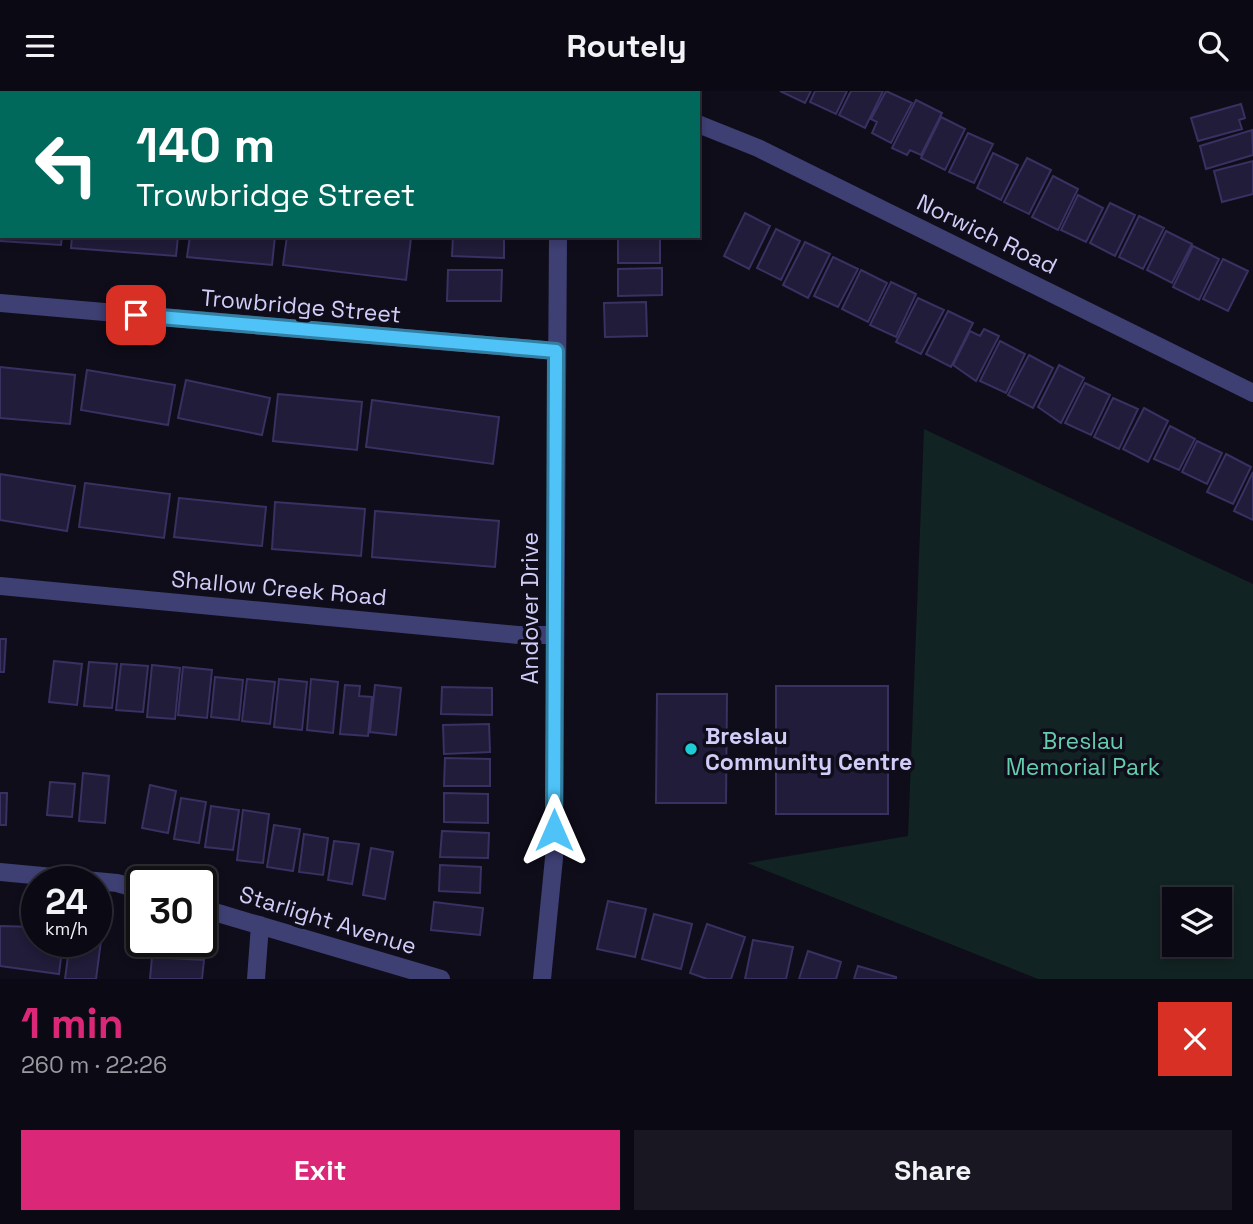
<!DOCTYPE html>
<html lang="en">
<head>
<meta charset="utf-8">
<style>
  :root { --surface:#0b0a14; --page:#191822; --text:#f1f3f6; --muted:#9a9aa0; --line:#2b2b34; --accent:#db2777 }
  body { margin:0; font-family:"Space Grotesk",sans-serif; background:var(--page); color:var(--text); height:100vh; display:flex; flex-direction:column; font-size:26px; white-space:nowrap }
  * { box-sizing:border-box; margin:0 }
  p { font-size:23px; color:var(--muted) }
  .icon { flex:none; width:38px; height:38px; fill:none; stroke:currentColor; stroke-width:2; stroke-linecap:round; stroke-linejoin:round }
  .map { position:relative; height:888px; overflow:hidden }
  .panel { display:flex; flex-direction:column; background:var(--surface); flex:1 }
  .panel>* { flex:none }
  .guide { position:absolute; left:0px; top:0px; width:700px; height:147px; box-shadow:0 4px 10px #0003,0 0 0 2px var(--line); background:#00695c; color:#fff; overflow:hidden }
  .buttons { position:absolute; left:1162px; top:796px; display:grid; gap:14px }
  .buttons a { display:grid; place-items:center; width:70px; height:70px; border-radius:0px; background:var(--surface); box-shadow:0 4px 10px #0003,0 0 0 2px var(--line); font-size:35px }
  .speed { position:absolute; left:21px; top:775px; display:flex; gap:14px; font-size:35px; font-weight:700; text-align:center }
  .speed>* { display:grid; place-content:center; width:91px; height:91px; border-radius:50%; background:var(--surface); box-shadow:0 4px 10px #0003,0 0 0 2px var(--line); line-height:1 }
  .speed small { font-size:18px; font-weight:400 }
  .speed .limit { border:4px solid #111; border-radius:10px; background:#fff; color:#111 }
  .pin { position:absolute; display:grid; place-items:center; width:60px; height:60px; color:#fff; margin:-30px; border-radius:14px; box-shadow:0 4px 10px #0006 }
  .me { position:absolute; width:77px; margin:-38px; rotate:0deg; stroke-linejoin:round; filter:drop-shadow(0 0 5px #0008) }
  .turn { display:flex; align-items:center; gap:24px; height:147px; padding:0 21px; font-size:32px }
  .turn .icon { width:91px; height:91px; stroke-width:2.5 }
  .turn b { display:block; font-size:49px; line-height:60px }
  .round { display:grid; place-items:center; flex:none; width:74px; height:74px; border-radius:0px; background:var(--page) }
  .summary { display:flex; align-items:center; justify-content:space-between; height:119px; padding:0 21px }
  h1 { font-size:42px; font-weight:600; line-height:52px; color:var(--accent) }
  .cta { display:flex; gap:14px; margin-top:auto; padding:14px 21px }
  .cta a { flex:1; height:80px; border-radius:0px; background:var(--accent); color:#fff; font-size:28px; font-weight:600; line-height:80px; text-align:center }
  .cta a+a { background:var(--page); color:var(--text) }
  header { display:flex; justify-content:space-between; align-items:center; height:91px; padding:0 21px; background:var(--surface); font-size:32px; font-weight:600 }
  .map>svg:first-child { display:block }
  .green { fill:#112322; fill-rule:evenodd }
  .building { fill:#201c39; stroke:#383162; stroke-width:2 }
  .lines { fill:none; stroke-linecap:round; stroke-linejoin:round }
  .minor { stroke:#3e3f73; stroke-width:18 }
  .route-casing { stroke:#337fa1; stroke-width:18 }
  .route { stroke:#4fc3f7; stroke-width:12 }
  .poi-dot { fill:#1dccd5; stroke:#0f0d1a; stroke-width:2.5 }
  .labels { text-anchor:middle; stroke-width:7; stroke-linejoin:round; paint-order:stroke }
  .street-label { font-size:23px; fill:#d0cdf8; stroke:#0f0d1a }
  .poi-label { font-size:23px; font-weight:bold; fill:#d0cdf8; stroke:#0f0d1a; text-anchor:start }
  .park-label { font-size:23px; fill:#64cdad; stroke:#0f0d1a }
</style>
</head>
<body>
<header><svg class="icon" aria-label="menu" viewBox="0 0 24 24"><path d="M4 6h16M4 12h16M4 18h16"/></svg>Routely<svg class="icon" aria-label="search" viewBox="0 0 24 24"><circle cx="10" cy="10" r="6"/><path d="M15 15l6 6"/></svg></header>
<div class="map">
<svg width="1253" height="888" viewBox="0 0 1253 888">
  <rect width="100%" height="100%" fill="#0f0d1a"/>
  <path class="green" d="M924,338L1253,493V888H1038L747,772L908,745ZM1174,808H1220V854H1174Z"/>
  <path class="building" d="M780,0H811L805,12Z
    M815,0H847L836,23L810,11Z
    M851,0H883L865,37L839,24Z
    M886,0L912,12L891,52L872,42L877,31L871,28Z
    M916,9L942,22L921,64L910,59L907,64L892,57Z
    M1241,13L1245,27L1239,29L1242,38L1198,50L1191,27Z
    M941,26L965,38L945,79L921,67Z
    M1252,39L1253,64L1206,78L1200,55Z
    M968,42L993,53L974,92L949,81Z
    M993,62L1018,74L1001,109L977,97Z
    M1027,67L1051,79L1029,123L1004,111Z
    M1253,70V103L1222,111L1214,80Z
    M1053,85L1078,98L1058,139L1032,126Z
    M0,99L2,145H62L61,154L0,150Z
    M1078,104L1103,117L1086,151L1061,139Z
    M1110,112L1135,124L1115,165L1090,152Z
    M745,122L770,135L749,178L724,165Z
    M1139,125L1164,137L1143,178L1119,166Z
    M776,138L800,150L781,189L757,177Z
    M1166,140L1192,153L1172,192L1147,179Z
    M72,145H178L176,165L71,157Z
    M190,145H275L272,174L187,166Z
    M287,145L411,147L406,189L283,174Z
    M453,145H504V167L452,165Z
    M618,147H660V172H618Z
    M805,151L830,163L808,207L783,194Z
    M1193,155L1219,168L1199,209L1173,196Z
    M833,166L858,178L838,216L814,205Z
    M1223,168L1248,180L1228,220L1203,208Z
    M662,177V204L618,205V178Z
    M448,179H502L501,210H447Z
    M861,179L887,192L868,231L842,218Z
    M891,191L916,203L896,246L870,234Z
    M918,207L944,219L921,263L896,251Z
    M646,211L647,245L605,246L604,212Z
    M948,220L973,232L951,276L926,263Z
    M984,238L999,245L976,290L953,274L970,240L980,245Z
    M1000,250L1025,263L1006,302L980,290Z
    M1029,264L1053,277L1033,317L1008,304Z
    M1059,274L1084,287L1061,332L1038,316Z
    M0,276L75,284L70,333L0,327Z
    M87,279L175,294L168,334L81,319Z
    M186,289L270,307L262,344L178,327Z
    M1085,292L1110,304L1091,344L1065,332Z
    M278,303L362,311L357,359L273,350Z
    M1113,307L1138,318L1119,358L1094,346Z
    M372,309L499,326L493,373L366,356Z
    M1144,317L1168,330L1148,371L1123,358Z
    M1170,335L1195,348L1179,379L1154,368Z
    M1197,350L1222,362L1207,393L1182,381Z
    M1226,363L1251,376L1233,413L1207,401Z
    M1253,381V429L1234,420Z
    M0,383L75,395L67,440L0,429Z
    M85,392L170,403L164,447L79,436Z
    M179,407L266,416L262,455L174,446Z
    M275,411L365,418L361,465L272,458Z
    M375,420L499,430L495,476L372,466Z
    M0,548H6L4,581H0Z
    M54,570L82,573L77,614L49,611Z
    M89,571L117,573L112,617L84,615Z
    M121,573L148,575L143,621L116,619Z
    M152,574L180,577L175,628L147,626Z
    M183,576L212,579L207,627L178,624Z
    M215,586L243,589L239,629L211,626Z
    M247,588L275,591L270,633L242,630Z
    M279,588L307,591L302,639L274,636Z
    M311,588L338,591L333,642L307,639Z
    M345,594L360,595L359,605L372,606L368,645L340,643Z
    M375,594L401,597L396,644L370,641Z
    M776,595H888V723H776Z
    M442,596L492,597V624L441,623Z
    M657,603H727L726,712H656Z
    M489,633L490,661L444,663L443,634Z
    M445,667L490,668V695H444Z
    M83,682L109,685L105,732L79,730Z
    M50,691L75,693L72,726L47,724Z
    M150,694L176,700L168,742L142,737Z
    M0,702H7L6,734H0Z
    M444,702L488,703V732L444,731Z
    M181,707L206,711L199,752L174,748Z
    M211,715L239,719L233,759L205,756Z
    M243,719L269,723L263,772L237,769Z
    M274,734L300,738L293,780L267,776Z
    M442,740L489,742L488,767L440,766Z
    M304,743L328,747L323,784L299,781Z
    M334,750L359,753L352,793L328,789Z
    M371,757L393,761L385,808L363,804Z
    M440,774L481,776L480,802L439,800Z
    M608,810L646,818L635,866L597,858Z
    M434,811L483,817L480,844L431,839Z
    M654,823L692,833L681,878L642,868Z
    M707,833L745,846L731,888H707L690,882Z
    M0,835L37,836V850H63L59,883L0,875Z
    M96,841L102,842L96,888H65L70,850H96Z
    M753,849L793,856L786,888H745Z
    M808,860L841,871L836,888H799Z
    M152,866L204,869L202,888H150Z
    M858,875L896,886V888H854Z"/>
  <g class="lines">
    <path class="minor" d="M560,2V0
      M698,33L758,57L1253,302
      M0,212L556,260
      M0,495L518,544H553
      M0,781L117,792L142,799
      M201,817L441,888
      M256,888L260,834
      M542,888L554,767L558,145"/>
  </g>
  <g class="lines">
    <g class="route-casing">
      <path id="route" d="M136,224L556,260L554,739"/>
    </g>
    <use href="#route" class="route"/>
  </g>
  <circle class="poi-dot" cx="691" cy="658" r="7"/>
  <g class="labels">
    <g class="street-label">
      <text transform="translate(987 143) rotate(26)" y="8">Norwich Road</text>
      <text transform="translate(301 215) rotate(5)" y="8">Trowbridge Street</text>
      <text transform="translate(279 497) rotate(5)" y="8">Shallow Creek Road</text>
      <text transform="translate(530 517) rotate(-90)" y="8">Andover Drive</text>
      <text transform="translate(328 829) rotate(17)" y="8">Starlight Avenue</text>
    </g>
    <g class="poi-label">
      <text x="705" y="653">Breslau<tspan x="705" dy="26">Community Centre</tspan></text>
    </g>
    <g class="park-label">
      <text x="1083" y="658">Breslau<tspan x="1083" dy="26">Memorial Park</tspan></text>
    </g>
  </g>
</svg>
<div class="buttons">
<a><svg class="icon" aria-label="layers" viewBox="0 0 24 24"><path d="M12 4l9 5-9 5-9-5zM3 14l9 5 9-5"/></svg></a>
</div>
<div class="speed"><div>24<small>km/h</small></div><div class="limit">30</div></div>
<div class="pin" style="left:136px;top:224px;background:#d93025"><svg class="icon" aria-label="arrive" viewBox="0 0 24 24"><path d="M6 21V4h12l-3 4 3 4H6"/></svg></div>
<svg class="me" style="left:554px;top:739px" viewBox="-20 -20 40 40"><path d="M0-17L14 15 0 8-14 15z" fill="#4fc3f7" stroke="#fff" stroke-width="4"/></svg>
<div class="guide">
<div class="turn"><svg class="icon" aria-label="left" viewBox="0 0 24 24"><path d="M17 20v-9H6M10 6l-5 5 5 5"/></svg><div><b>140 m</b>Trowbridge Street</div></div>
</div>
</div>
<section class="panel">
<div class="summary"><div><h1>1 min</h1><p>260 m · 22:26</p></div><a class="round" style="background:#d93025;color:#fff"><svg class="icon" aria-label="close" viewBox="0 0 24 24"><path d="M6 6l12 12M18 6L6 18"/></svg></a></div>
<div class="cta"><a>Exit</a><a>Share</a></div>
</section>
</body>
</html>
